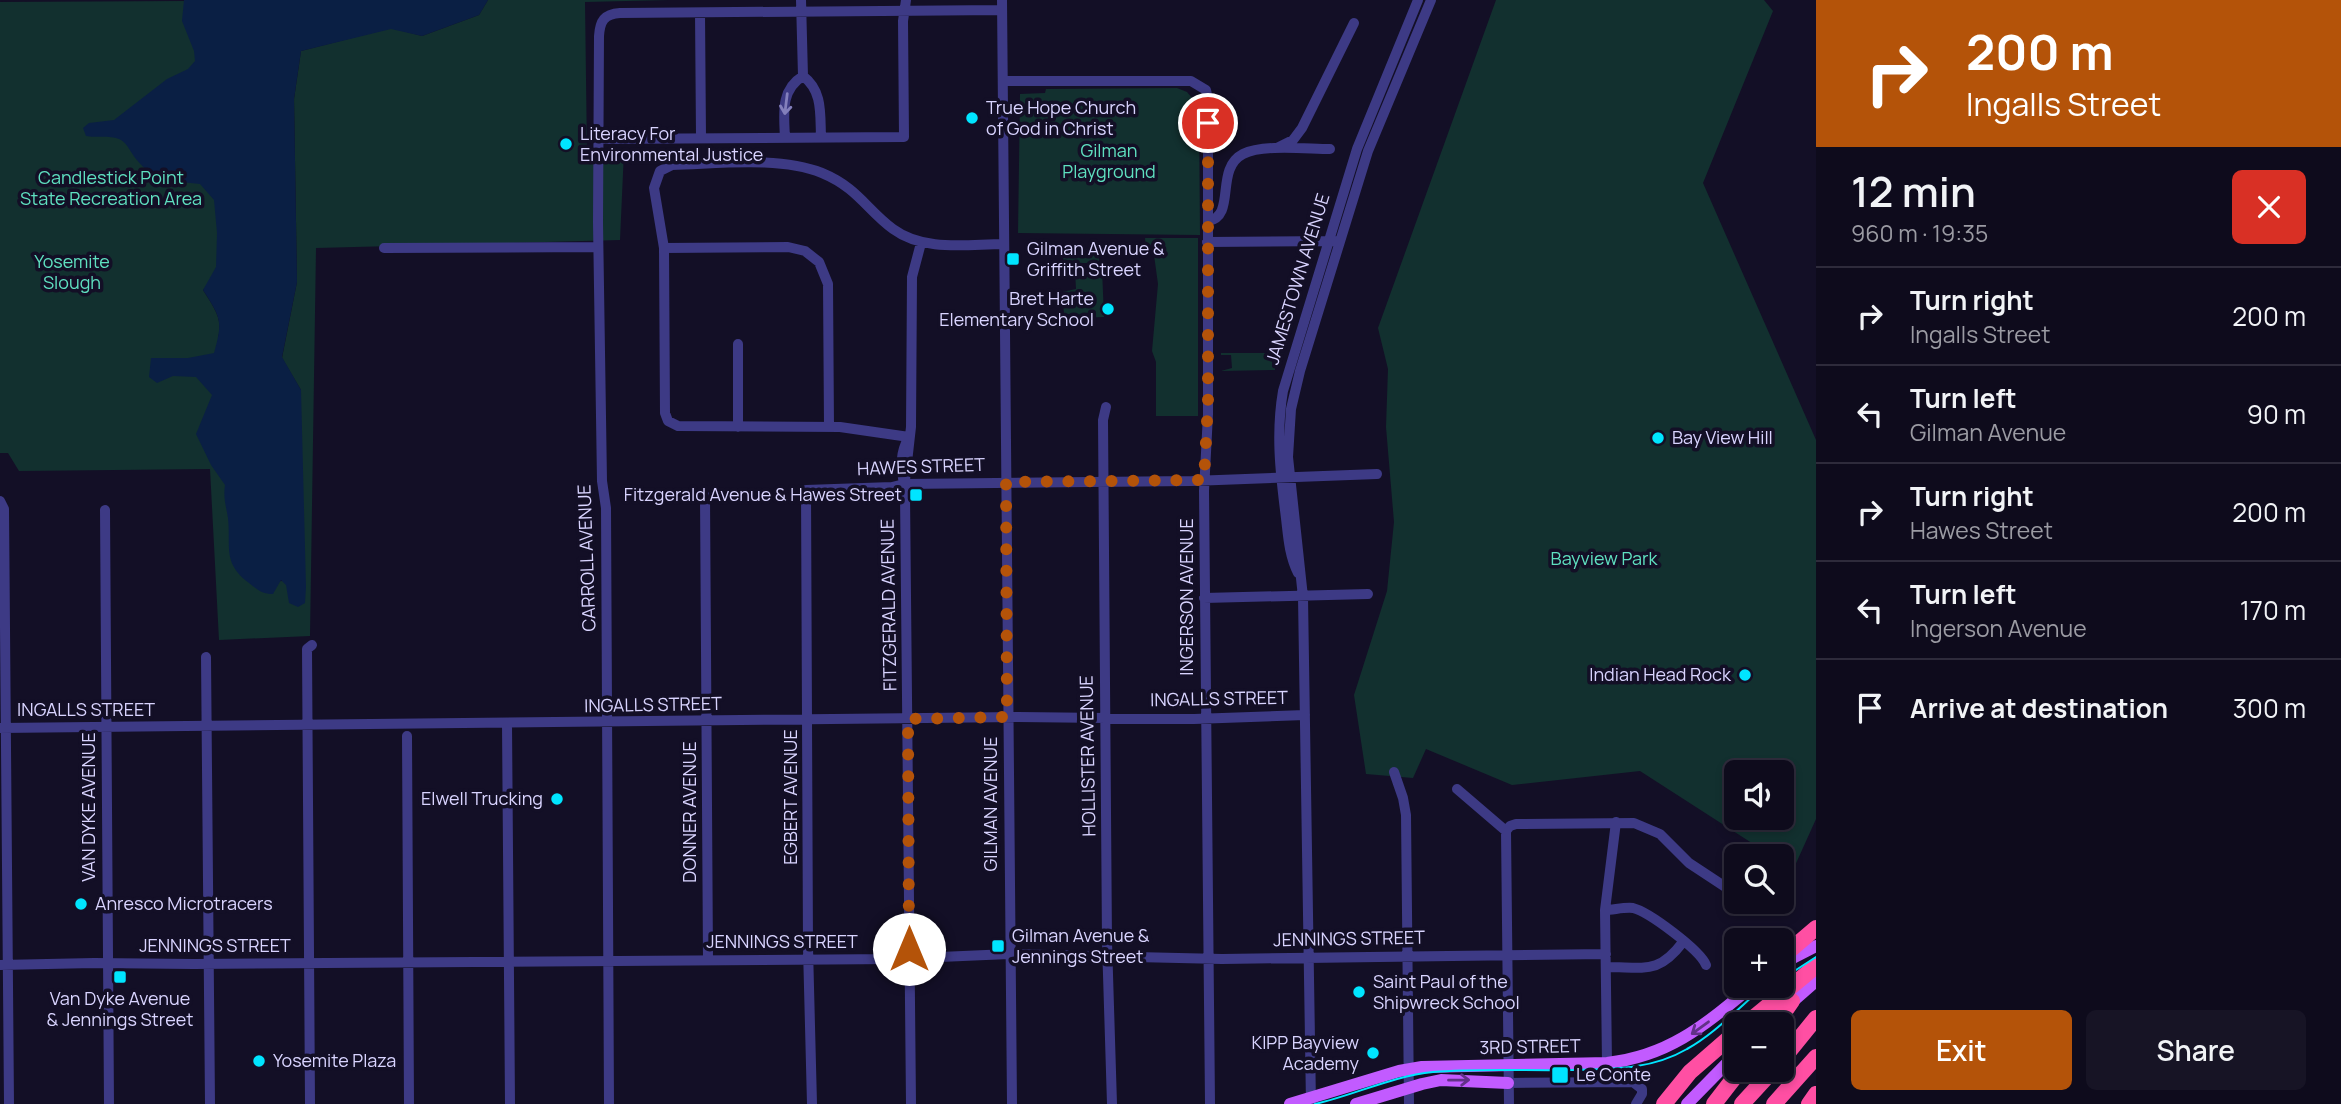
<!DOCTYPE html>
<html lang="en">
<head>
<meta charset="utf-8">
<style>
  :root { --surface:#0e0b1c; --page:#171425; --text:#f1f3f6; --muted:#9b9ba3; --line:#2e2b3b; --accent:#b45309 }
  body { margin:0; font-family:Manrope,sans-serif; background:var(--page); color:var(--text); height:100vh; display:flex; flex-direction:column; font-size:26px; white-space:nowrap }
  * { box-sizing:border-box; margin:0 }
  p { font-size:23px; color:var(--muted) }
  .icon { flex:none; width:38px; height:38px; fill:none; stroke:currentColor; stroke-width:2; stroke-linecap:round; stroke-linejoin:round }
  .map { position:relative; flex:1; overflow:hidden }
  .drawer { display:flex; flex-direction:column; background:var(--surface); width:525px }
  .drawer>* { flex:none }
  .guide { background:#b45309; color:#fff; overflow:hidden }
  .buttons { position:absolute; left:1724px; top:760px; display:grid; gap:14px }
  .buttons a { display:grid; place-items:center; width:70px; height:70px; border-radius:10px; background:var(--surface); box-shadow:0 4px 10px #0003,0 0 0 2px var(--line); font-size:35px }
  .pin { position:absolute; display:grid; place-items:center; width:60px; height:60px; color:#fff; margin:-30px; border:4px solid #fff; border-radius:50%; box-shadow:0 2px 7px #0007 }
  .me { position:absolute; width:77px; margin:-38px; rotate:0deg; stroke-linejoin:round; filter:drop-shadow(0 0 5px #0008) }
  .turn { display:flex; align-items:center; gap:24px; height:147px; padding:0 35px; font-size:32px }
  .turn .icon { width:91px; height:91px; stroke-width:2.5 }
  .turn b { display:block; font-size:49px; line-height:60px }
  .round { display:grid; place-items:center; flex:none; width:74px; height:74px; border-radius:10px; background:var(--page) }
  .summary { display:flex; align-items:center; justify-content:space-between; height:119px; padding:0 35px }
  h1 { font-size:42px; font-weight:600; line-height:52px }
  .button { display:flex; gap:14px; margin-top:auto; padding:14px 35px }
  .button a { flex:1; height:80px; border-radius:10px; background:var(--accent); color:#fff; font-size:28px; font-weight:600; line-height:80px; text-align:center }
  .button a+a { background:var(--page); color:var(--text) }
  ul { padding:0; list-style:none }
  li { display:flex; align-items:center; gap:21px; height:98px; padding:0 35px; border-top:2px solid var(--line) }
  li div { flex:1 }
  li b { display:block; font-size:26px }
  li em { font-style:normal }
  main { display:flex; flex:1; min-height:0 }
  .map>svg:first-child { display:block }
  .green { fill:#12302f; fill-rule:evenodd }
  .water { fill:#0a1f44 }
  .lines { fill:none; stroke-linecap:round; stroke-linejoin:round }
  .minor { stroke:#3d3a85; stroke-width:10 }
  .major { stroke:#c25bff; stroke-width:12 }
  .highway { stroke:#ff4fa3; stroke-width:16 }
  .tram { stroke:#00e5ff; stroke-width:2 }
  .oneway { stroke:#837fbc }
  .oneway2 { stroke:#623188 }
  .route { stroke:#b45309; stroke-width:12; stroke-dasharray:0 21.6 }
  .poi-dot { fill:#00e5ff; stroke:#130f26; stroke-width:2.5 }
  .labels { text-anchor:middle; stroke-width:7; stroke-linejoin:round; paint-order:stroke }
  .poi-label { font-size:18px; fill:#d9d4ff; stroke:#130f26; text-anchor:start }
  .park-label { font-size:18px; fill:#5fe0c0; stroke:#130f26 }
  .street-label { font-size:18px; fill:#d9d4ff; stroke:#130f26 }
</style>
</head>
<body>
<main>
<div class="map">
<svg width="1816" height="1104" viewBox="0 0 1816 1104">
  <rect width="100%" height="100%" fill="#130f26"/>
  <path class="green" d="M488,0H669L585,2L587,154L624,151L620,240L316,248L310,636L219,640L210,469L19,471L8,453H0V2L185,1L221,54L223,267L203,290C212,305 224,319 218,337L273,582L300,579L301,390L282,358L297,282L294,99L301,51L391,28L422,36L479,15Z
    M1496,0H1764L1773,11L1703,183L1816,440V819L1793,870L1782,862V856H1772L1640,771L1512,785L1426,749L1413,778L1366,774L1354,695L1387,591L1394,522L1386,427L1388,369L1378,328ZM1736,772H1782V817H1736Z
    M1177,88L1187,92L1199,106L1200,235L1018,233L1020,94L1045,93L1046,89Z
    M1145,238H1198V416H1156V362L1152,351L1158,284L1154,255L1146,248Z
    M1063,249H1099V263H1063Z
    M1102,269L1104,317L1077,318L1071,314H1064L1062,292L1076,289L1075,270Z
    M1221,353H1282L1283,356L1272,357V367H1275V370L1221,371L1232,368L1231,355H1221Z"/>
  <path class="water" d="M184,0H488L479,15L422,36L391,29L301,51L294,99L297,282L282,357L301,390L306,587L305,603L298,607L289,603L286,585L281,580L273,594C262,594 258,590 249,583C222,563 231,547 228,518C226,506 223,498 225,485L211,465L196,434L212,395L196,377L173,376L157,383L149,377L151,358H188L214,353C223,321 221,318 203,290L216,267L217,233L214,200L200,184C174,181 153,181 136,159C130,152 127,142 119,139C109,135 97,138 86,136L83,128L89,123L114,120L167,79L188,69L195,61L194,51L182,21Z"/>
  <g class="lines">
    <path class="minor" d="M801,0L803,76
      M1002,0L1012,1104
      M700,13L701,137
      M803,76C823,91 820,114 821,137
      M1003,81H1191L1206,90L1209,105L1208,123V414L1204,491L1210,1104
      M785,138C784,114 780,90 803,76
      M599,139L904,137L903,21L906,0
      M1277,148L1293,140L1302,128L1354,23
      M1208,221C1237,216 1214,169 1243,154C1263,144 1307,149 1330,149
      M1207,242L1334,241
      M384,248L598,247
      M664,248L788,247L805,251L819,262L828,284L829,427
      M738,344V427
      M1106,407L1103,420L1107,942L1112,1104
      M909,437L840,427L678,426L668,421L665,413L664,248L654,188L660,171L672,165C718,164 779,156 822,173C858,188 866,209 893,229C924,252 968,244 1003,244
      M909,437C897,458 903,472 905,494L911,1104
      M905,480L911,427L912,277L921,243
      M705,496L708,959
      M0,501L4,509L9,1104
      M105,510L109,1104
      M1298,573C1288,553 1288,532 1285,510C1280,470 1276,432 1283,391L1357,149L1418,0
      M1204,598L1368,594
      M206,657L210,1104
      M507,724L510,1104
      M0,728L1018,717L1194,719L1305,715
      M407,736L409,1104
      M1394,772L1403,798L1406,815L1409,1104
      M1457,789L1506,831
      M1605,910C1613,910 1624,907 1633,908C1649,912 1700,950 1706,965
      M0,965L94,963L194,964L894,959L1009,954L1222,959L1606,954
      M1606,967C1645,967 1658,975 1683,942
      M1607,1063L1605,910L1616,822
      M1508,1083L1633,1082L1642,1089V1094L1636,1104
      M310,1104L307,649L312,645
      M609,1104L606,508L602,481L598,222L599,36C600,21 604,14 620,13L1002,10
      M812,1104L808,948L806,490L892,487L904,484L1192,481L1377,474
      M1311,1104L1303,597L1288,457L1291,409L1300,371L1368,151L1431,0
      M1509,1104L1506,831L1510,826L1516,824L1634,823L1660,834L1689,863L1733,892"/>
    <path class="major" d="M1785,962L1816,946
      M1767,1024L1816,981
      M1290,1104L1399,1071L1422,1067L1607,1063C1670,1056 1706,1024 1753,985
      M1356,1104L1422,1084L1441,1080L1508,1083
      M1687,1104L1736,1054"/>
    <path class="highway" d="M1782,957L1816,928
      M1746,1024L1816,966
      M1776,1024L1792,1001
      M1782,1060L1816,1018
      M1664,1104L1690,1072L1736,1032
      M1714,1104L1741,1069
      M1742,1104L1774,1069
      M1774,1104L1816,1057
      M1809,1104L1816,1094"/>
    <path class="tram" d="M1782,979L1816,957
      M1315,1104C1355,1095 1392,1076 1433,1072C1479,1068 1526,1071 1572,1070C1612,1069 1651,1070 1687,1049C1716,1033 1740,1006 1766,985"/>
  </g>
  <defs><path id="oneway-shaft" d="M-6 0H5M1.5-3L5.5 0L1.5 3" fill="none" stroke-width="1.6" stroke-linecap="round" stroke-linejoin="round" transform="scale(1.75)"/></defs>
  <use class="oneway" href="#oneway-shaft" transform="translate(786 104) rotate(97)"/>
  <g class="oneway2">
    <use href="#oneway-shaft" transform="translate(1700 1028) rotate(144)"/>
    <use href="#oneway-shaft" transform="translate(1459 1080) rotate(-1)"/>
  </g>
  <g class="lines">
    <path class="route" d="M909,949L908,719L1007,717L1006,482L1204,480L1208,402V123"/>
  </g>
  <g class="poi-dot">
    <circle cx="972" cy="118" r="7"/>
    <circle cx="566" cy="144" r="7"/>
    <rect x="1006" y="252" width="14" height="14" rx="3.5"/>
    <circle cx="1108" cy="309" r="7"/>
    <circle cx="1658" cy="438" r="7"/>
    <rect x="909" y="488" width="14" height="14" rx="3.5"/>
    <circle cx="1745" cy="675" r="7"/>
    <circle cx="557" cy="799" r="7"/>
    <circle cx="81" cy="904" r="7"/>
    <rect x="991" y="939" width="14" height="14" rx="3.5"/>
    <rect x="113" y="970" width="14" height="14" rx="3.5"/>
    <circle cx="1359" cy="992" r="7"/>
    <circle cx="1373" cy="1053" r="7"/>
    <circle cx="259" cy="1061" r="7"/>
    <rect x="1551" y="1066" width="18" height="18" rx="3.5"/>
  </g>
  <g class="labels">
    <g class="poi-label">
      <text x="986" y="114">True Hope Church<tspan x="986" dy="21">of God in Christ</tspan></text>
      <text x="580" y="140">Literacy For<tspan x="580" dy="21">Environmental Justice</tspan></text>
      <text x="1027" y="255">Gilman Avenue &amp;<tspan x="1027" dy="21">Griffith Street</tspan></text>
      <text x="1094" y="305" text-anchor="end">Bret Harte<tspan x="1094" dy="21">Elementary School</tspan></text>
      <text x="1672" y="444">Bay View Hill</text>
      <text x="902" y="501" text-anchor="end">Fitzgerald Avenue &amp; Hawes Street</text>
      <text x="1731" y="681" text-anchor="end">Indian Head Rock</text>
      <text x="543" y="805" text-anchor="end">Elwell Trucking</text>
      <text x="95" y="910">Anresco Microtracers</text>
      <text x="1012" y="942">Gilman Avenue &amp;<tspan x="1012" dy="21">Jennings Street</tspan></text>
      <text x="1373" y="988">Saint Paul of the<tspan x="1373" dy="21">Shipwreck School</tspan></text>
      <text x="120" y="1005" text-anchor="middle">Van Dyke Avenue<tspan x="120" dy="21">&amp; Jennings Street</tspan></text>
      <text x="1359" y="1049" text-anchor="end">KIPP Bayview<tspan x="1359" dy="21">Academy</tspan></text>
      <text x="273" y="1067">Yosemite Plaza</text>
      <text x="1576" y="1081">Le Conte</text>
    </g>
    <g class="park-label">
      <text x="1109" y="157">Gilman<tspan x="1109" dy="21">Playground</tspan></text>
      <text x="111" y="184">Candlestick Point<tspan x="111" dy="21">State Recreation Area</tspan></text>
      <text x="72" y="268">Yosemite<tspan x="72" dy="21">Slough</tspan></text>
      <text x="1604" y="565">Bayview Park</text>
    </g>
    <g class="street-label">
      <text transform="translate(1298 279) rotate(-73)" y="6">JAMESTOWN AVENUE</text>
      <text transform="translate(921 467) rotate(-2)" y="6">HAWES STREET</text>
      <text transform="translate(587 558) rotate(-92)" y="6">CARROLL AVENUE</text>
      <text transform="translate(1187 597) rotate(-90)" y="6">INGERSON AVENUE</text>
      <text transform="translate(889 605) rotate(-91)" y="6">FITZGERALD AVENUE</text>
      <text transform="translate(1219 699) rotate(-1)" y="6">INGALLS STREET</text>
      <text transform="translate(653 705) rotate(-1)" y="6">INGALLS STREET</text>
      <text x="86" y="716">INGALLS STREET</text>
      <text transform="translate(1088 756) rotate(-91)" y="6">HOLLISTER AVENUE</text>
      <text transform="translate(791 797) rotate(-90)" y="6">EGBERT AVENUE</text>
      <text transform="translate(991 804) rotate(-90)" y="6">GILMAN AVENUE</text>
      <text transform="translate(89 807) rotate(-90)" y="6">VAN DYKE AVENUE</text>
      <text transform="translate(690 812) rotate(-90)" y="6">DONNER AVENUE</text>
      <text transform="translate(1349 939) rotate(-1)" y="6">JENNINGS STREET</text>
      <text x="782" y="948">JENNINGS STREET</text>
      <text x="215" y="952">JENNINGS STREET</text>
      <text transform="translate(1530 1047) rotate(-1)" y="6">3RD STREET</text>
    </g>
  </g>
</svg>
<div class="buttons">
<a><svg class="icon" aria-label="sound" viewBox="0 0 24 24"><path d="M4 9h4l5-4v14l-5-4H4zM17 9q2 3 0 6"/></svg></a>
<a><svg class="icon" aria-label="search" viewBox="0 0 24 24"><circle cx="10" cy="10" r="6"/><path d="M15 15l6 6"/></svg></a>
<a>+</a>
<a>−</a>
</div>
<div class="pin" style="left:1208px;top:123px;background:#d93025"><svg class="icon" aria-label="arrive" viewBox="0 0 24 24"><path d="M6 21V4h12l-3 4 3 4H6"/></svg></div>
<svg class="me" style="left:909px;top:949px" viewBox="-20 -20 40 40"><circle r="19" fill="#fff"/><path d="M0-13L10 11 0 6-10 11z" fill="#b45309"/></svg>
</div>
<section class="drawer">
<div class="guide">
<div class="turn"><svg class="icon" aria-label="right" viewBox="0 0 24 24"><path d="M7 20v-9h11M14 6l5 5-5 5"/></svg><div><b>200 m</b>Ingalls Street</div></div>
</div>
<div class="summary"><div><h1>12 min</h1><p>960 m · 19:35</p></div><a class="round" style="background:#d93025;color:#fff"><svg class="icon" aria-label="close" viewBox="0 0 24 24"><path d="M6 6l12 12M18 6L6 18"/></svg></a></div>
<ul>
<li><svg class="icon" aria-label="right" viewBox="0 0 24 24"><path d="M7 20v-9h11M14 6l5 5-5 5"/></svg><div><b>Turn right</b><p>Ingalls Street</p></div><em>200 m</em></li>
<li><svg class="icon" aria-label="left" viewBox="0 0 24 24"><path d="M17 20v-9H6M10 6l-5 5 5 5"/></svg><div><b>Turn left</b><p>Gilman Avenue</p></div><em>90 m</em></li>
<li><svg class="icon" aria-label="right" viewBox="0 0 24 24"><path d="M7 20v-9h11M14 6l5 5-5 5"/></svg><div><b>Turn right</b><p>Hawes Street</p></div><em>200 m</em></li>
<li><svg class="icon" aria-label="left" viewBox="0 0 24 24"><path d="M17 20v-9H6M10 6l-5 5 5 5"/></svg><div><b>Turn left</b><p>Ingerson Avenue</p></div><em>170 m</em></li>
<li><svg class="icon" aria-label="arrive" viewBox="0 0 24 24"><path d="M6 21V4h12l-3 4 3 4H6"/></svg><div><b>Arrive at destination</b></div><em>300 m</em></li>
</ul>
<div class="button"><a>Exit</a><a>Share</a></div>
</section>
</main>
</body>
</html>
